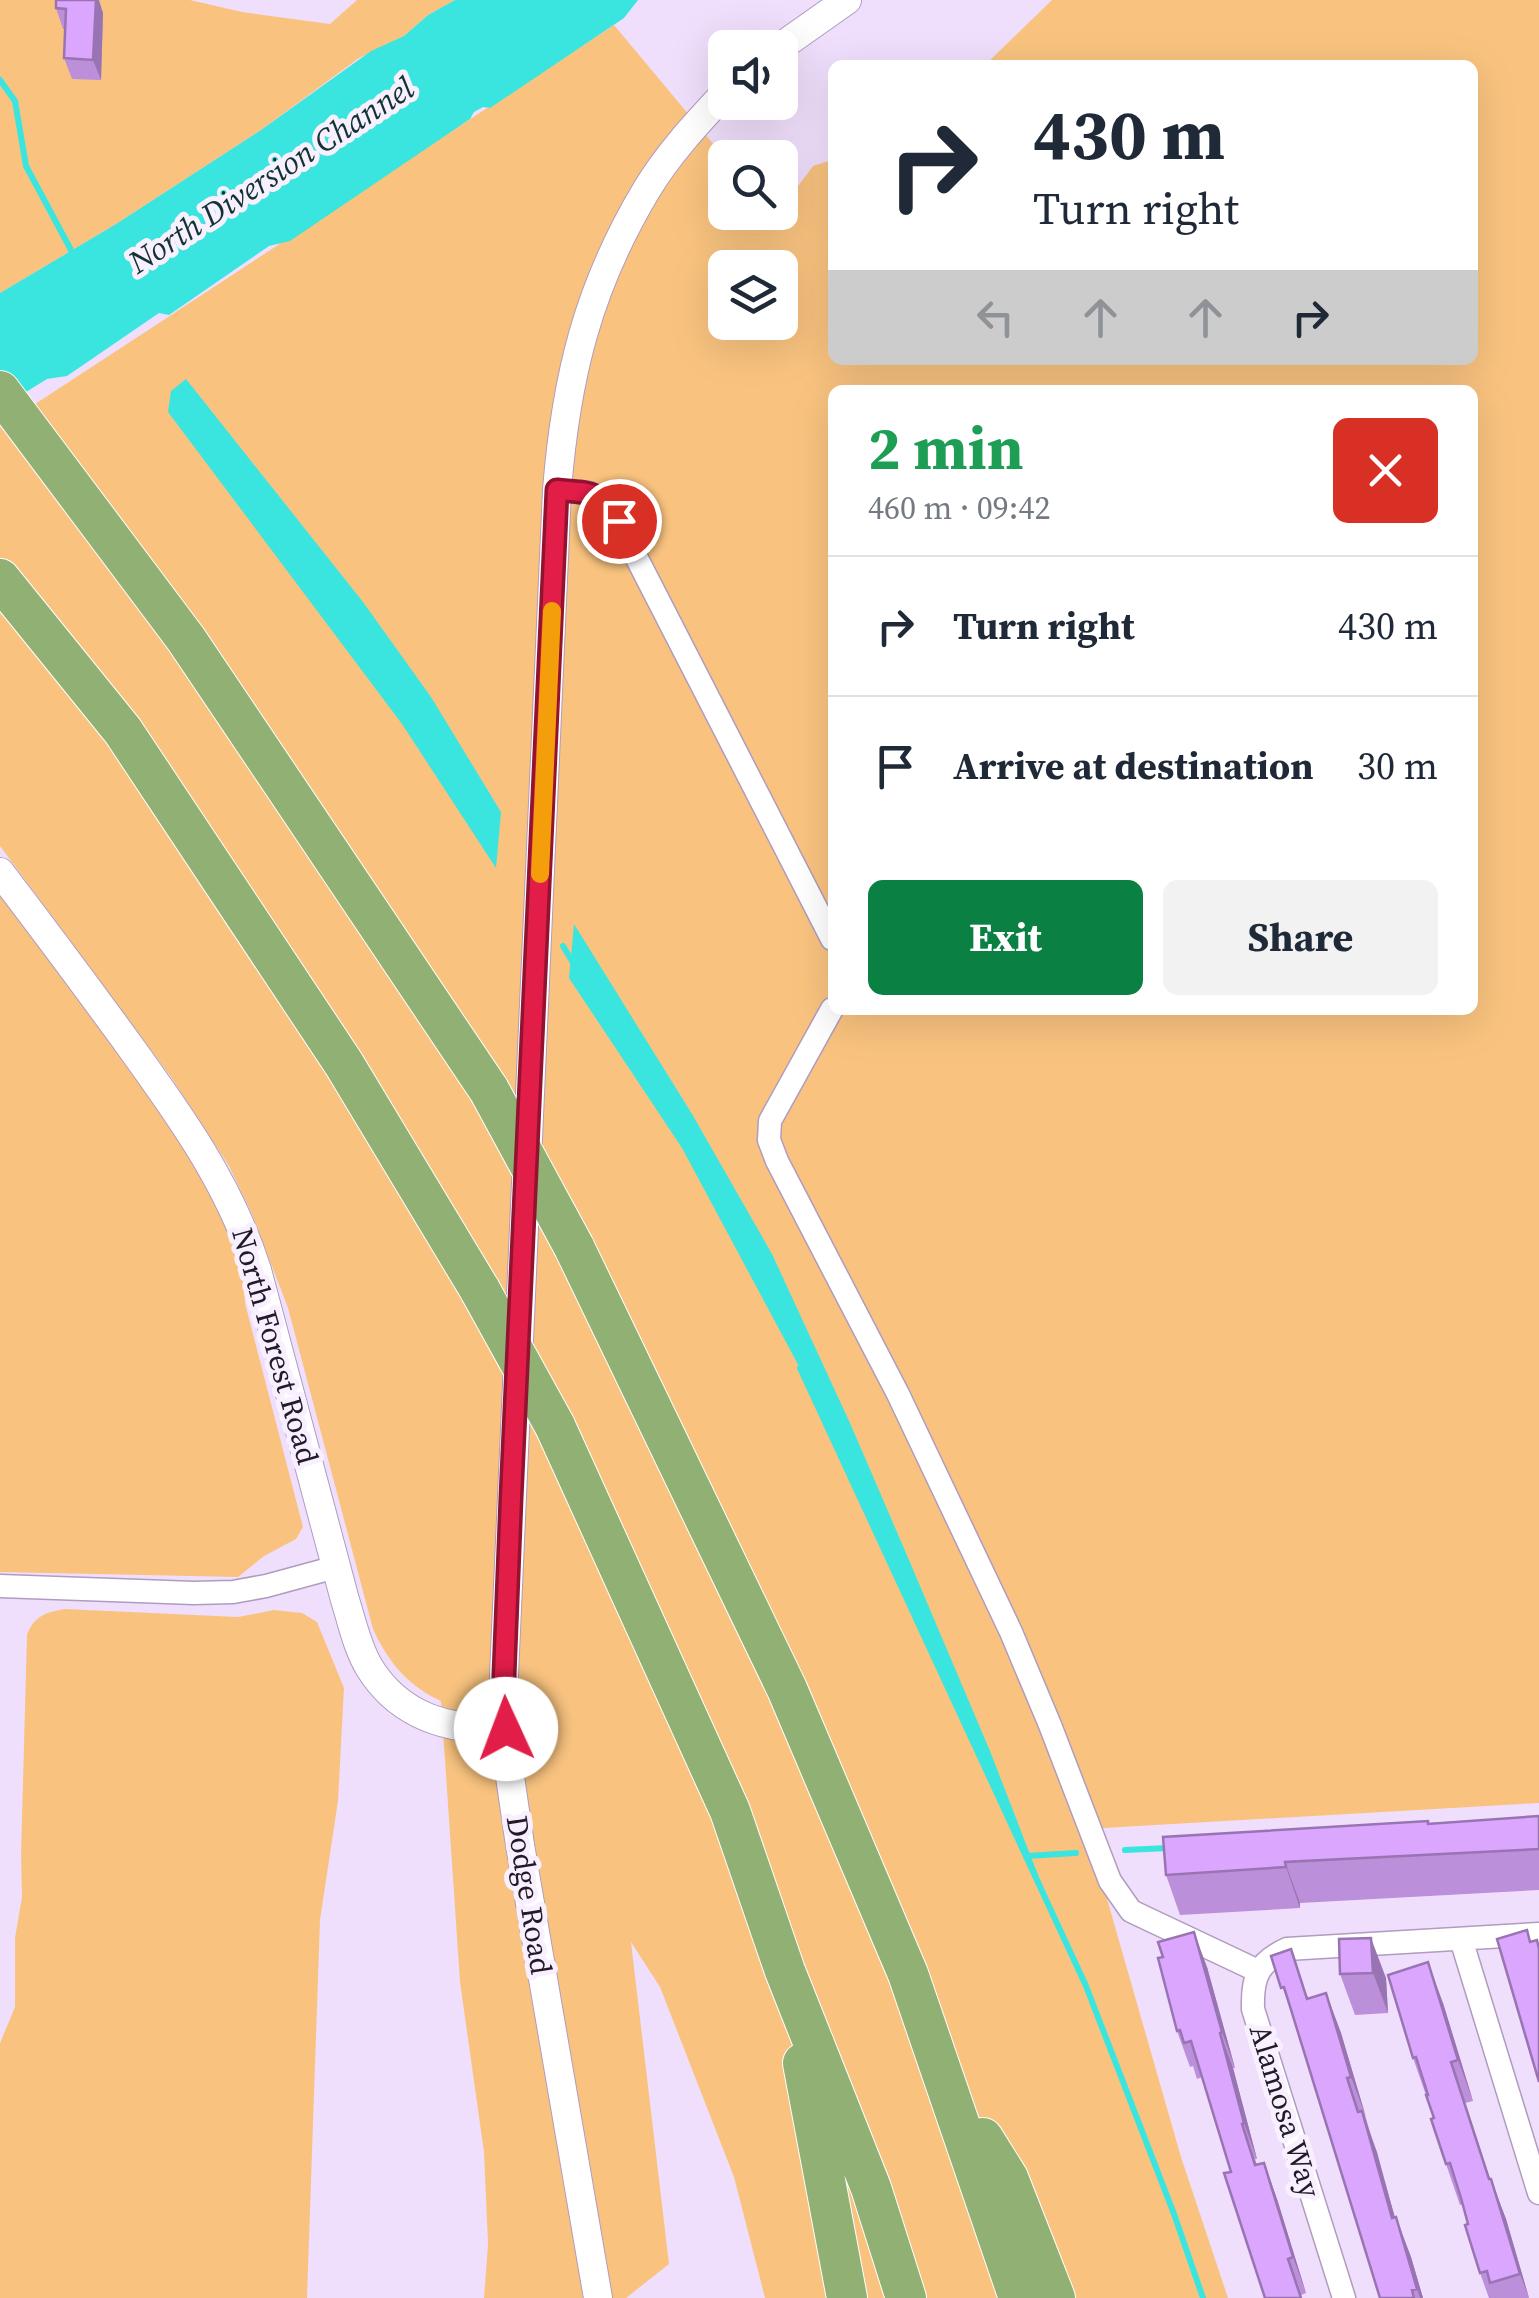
<!DOCTYPE html>
<html lang="en">
<head>
<meta charset="utf-8">
<style>
  :root { --surface:#fff; --page:#f2f2f3; --text:#1f2937; --muted:#747a83; --line:#e0e1e3; --accent:#0b8043 }
  body { margin:0; font-family:"Source Serif 4",serif; background:var(--page); color:var(--text); height:100vh; display:flex; flex-direction:column; font-size:38px; white-space:nowrap }
  * { box-sizing:border-box; margin:0 }
  p { font-size:32px; color:var(--muted) }
  .icon { flex:none; width:55px; height:55px; fill:none; stroke:currentColor; stroke-width:2; stroke-linecap:round; stroke-linejoin:round }
  .map { position:relative; flex:1; overflow:hidden }
  .sheet { position:absolute; left:828px; top:385px; width:650px; height:630px; display:flex; flex-direction:column; background:var(--surface); border-radius:15px; box-shadow:0 10px 40px #0002 }
  .sheet>* { flex:none }
  .hud { position:absolute; left:828px; top:60px; width:650px; height:305px; border-radius:15px; box-shadow:0 10px 40px #0002; background:#fff; color:var(--text); overflow:hidden }
  .fabs { position:absolute; left:708px; top:30px; display:grid; gap:20px }
  .fabs a { display:grid; place-items:center; width:90px; height:90px; border-radius:15px; background:var(--surface); box-shadow:0 10px 40px #0002; font-size:50px }
  .pin { position:absolute; display:grid; place-items:center; width:85px; height:85px; color:#fff; margin:-42px; border:5px solid #fff; border-radius:50%; box-shadow:0 2px 10px #0007 }
  .me { position:absolute; width:110px; margin:-55px; rotate:358deg; stroke-linejoin:round; filter:drop-shadow(0 0 8px #0008) }
  .turn { display:flex; align-items:center; gap:35px; height:210px; padding:0 40px; font-size:45px }
  .turn .icon { width:130px; height:130px; stroke-width:2.5 }
  .turn b { display:block; font-size:70px; line-height:85px }
  .lanes { display:flex; align-items:center; height:95px; padding:0 40px; background:#0003; justify-content:center; gap:50px; direction:ltr }
  .lanes .off { opacity:.35 }
  .round { display:grid; place-items:center; flex:none; width:105px; height:105px; border-radius:15px; background:var(--page) }
  .head { display:flex; align-items:center; justify-content:space-between; height:170px; padding:0 40px }
  h1 { font-size:60px; font-weight:700; line-height:75px; color:#1e9e55 }
  .action { display:flex; gap:20px; margin-top:auto; padding:20px 40px }
  .action a { flex:1; height:115px; border-radius:15px; background:var(--accent); color:#fff; font-size:40px; font-weight:700; line-height:115px; text-align:center }
  .action a+a { background:var(--page); color:var(--text) }
  ul { padding:0; list-style:none }
  li { display:flex; align-items:center; gap:30px; height:140px; padding:0 40px; border-top:2px solid var(--line) }
  li div { flex:1 }
  li b { display:block; font-size:38px }
  li em { font-style:normal }
  .map>svg:first-child { display:block }
  .green { fill:#f9c37f; fill-rule:evenodd }
  .water { fill:#3be5df }
  .lines { fill:none; stroke-linecap:round; stroke-linejoin:round }
  .stream { stroke:#3be5df; stroke-width:6 }
  .minor-casing { stroke:#b09cbe; stroke-width:25 }
  .tertiary-casing { stroke:#b09cbe; stroke-width:30 }
  .motorway-casing { stroke:#fff; stroke-width:42 }
  .minor { stroke:#fff; stroke-width:22 }
  .tertiary { stroke:#fff; stroke-width:28 }
  .motorway { stroke:#90b173; stroke-width:40 }
  .motorway-bridge-casing { stroke:#fff; stroke-width:42; stroke-linecap:butt }
  .motorway-bridge { stroke:#90b173; stroke-width:40 }
  .wall { fill:#bc8fda }
  .shaded-wall { fill:#9974b2 }
  .building { fill:#dba6fe; stroke:#9974b2; stroke-width:2.5 }
  .route-casing { stroke:#92132f; stroke-width:25 }
  .route { stroke:#e11d48; stroke-width:18 }
  .slow { stroke:#f59e0b; stroke-width:18 }
  .labels { text-anchor:middle; stroke-width:10; stroke-linejoin:round; paint-order:stroke }
  .street-label { font-size:30px; fill:#221a27; stroke:#f8f0ff }
  .water-label { font-size:32px; font-style:italic; fill:#123332; stroke:#f8f0ff }
</style>
</head>
<body>
<div class="map">
<svg width="1539" height="2298" viewBox="0 0 1539 2298">
  <rect width="100%" height="100%" fill="#f0dffc"/>
  <path class="green" d="M0,0H190L242,12L330,24L357,0H455L428,15L404,36L359,58L261,130L116,224L0,293Z
    M1052,0H1539V1803L1087,1829L1181,2157L1228,2298H765L734,2177L660,1987L631,1942L669,2264L626,2298H484L488,2244L484,2152L460,1982L441,1701C408,1686 388,1662 373,1629L288,1308L252,1214L229,1166L171,1077L0,846V427L614,25L725,158V212L770,213L775,217L813,166L832,160V360H1472V65H985ZM725,268H780V322H725ZM832,390H1472V1010H832Z
    M0,891L147,1092L206,1182L248,1276L244,1287L245,1303L303,1527L296,1539L264,1556L238,1577L0,1572Z
    M65,1609L238,1617L274,1610L302,1613L317,1622L344,1688L338,1801L320,1920L307,2298H0V2043L15,2007V1938L22,1897L21,1855L27,1635C34,1616 46,1612 65,1609Z"/>
  <path class="water" d="M455,0H638L624,18L490,108L483,107L474,112L470,119L290,241L269,246L169,315L159,313L67,376L47,379L0,408V293L116,224L261,130L371,51L404,36L428,15Z
    M186,379L363,602L431,697L501,812L496,868L402,724L168,412L171,391Z
    M574,924L692,1114L772,1254L850,1423L909,1560L990,1751L1057,1924L802,1372L682,1148L569,978Z"/>
  <g class="lines">
    <path class="stream" d="M0,80L15,101L26,166L71,250
      M563,946L575,966
      M800,1368L1086,1986L1174,2214L1203,2298
      M1125,1850L1168,1848
      M1027,1856L1076,1853"/>
    <g class="minor-casing">
      <path id="minor" d="M557,490L589,493L608,502L832,939
        M832,1009L770,1121L769,1140L777,1161L898,1394L1011,1632L1050,1725L1110,1881L1131,1911L1258,1971
        M0,1586L194,1593L233,1592L266,1586L336,1567
        M1461,1939L1539,2193
        M1344,2298L1253,2009C1252,1978 1257,1963 1287,1949L1539,1934"/>
    </g>
    <g class="tertiary-casing">
      <path id="tertiary" d="M779,48L847,0
        M0,872C42,927 83,982 124,1038C177,1111 229,1182 257,1270L345,1600C352,1622 357,1647 369,1667C400,1718 451,1731 506,1729
        M598,2298L520,1845L509,1770L504,1675L557,490C566,377 588,287 647,189C668,154 697,123 725,93"/>
    </g>
    <g class="motorway-casing">
      <path id="motorway" d="M0,391L186,639L489,1090
        M0,579L123,731L344,1064L480,1290
        M574,1247L787,1689L908,1974L1019,2298
        M555,1426L730,1811L785,1971L871,2188L906,2298
        M803,2063L847,2298
        M983,2138L1008,2178L1055,2298"/>
    </g>
    <use href="#minor" class="minor"/>
    <use href="#tertiary" class="tertiary"/>
    <use href="#motorway" class="motorway"/>
    <g class="motorway-bridge-casing">
      <path id="motorway-bridge" d="M489,1090L574,1247
        M480,1290L555,1426"/>
    </g>
    <use href="#motorway-bridge" class="motorway-bridge"/>
  </g>
  <path class="wall" d="M56,8L103,13L101,80L72,79L64,58L65,29H63Z
    M1539,1816V1890L1300,1903V1908L1180,1915L1166,1875L1428,1823Z
    M1339,1939L1386,1978L1388,2013L1355,2015L1340,1974Z
    M1271,1956L1309,1998L1326,1993L1341,2033L1395,2217L1411,2257L1423,2298H1380L1297,2028Z
    M1207,1967L1235,2068H1233L1257,2159H1255L1257,2165L1264,2163L1277,2199L1306,2293L1301,2295L1231,2172L1202,2077L1197,2079L1193,2066L1190,2067L1177,2031Z
    M1443,2003L1473,2101L1465,2103L1490,2179L1506,2219L1529,2298H1489L1480,2273L1463,2204L1460,2205L1446,2164L1434,2118L1413,2058Z"/>
  <path class="shaded-wall" d="M96,0H99L103,13L101,80L93,60Z
    M1285,1862L1300,1903V1908L1286,1867Z
    M1194,1932L1207,1967L1235,2068L1222,2032Z
    M1371,1938L1386,1978L1388,2013L1373,1973Z
    M1428,1962L1443,2003L1473,2101L1458,2060Z
    M1326,1993L1341,2033L1366,2117L1351,2077Z
    M1220,2033L1233,2068L1257,2159L1244,2123Z
    M1451,2062L1465,2103L1503,2220L1489,2179Z
    M1362,2111L1377,2152L1406,2259L1392,2218Z
    M1264,2163L1277,2199L1306,2293L1293,2257Z
    M1491,2179L1506,2219L1529,2298L1520,2274Z
    M1396,2217L1411,2257L1423,2298H1420L1417,2289Z"/>
  <path class="building" d="M56,0H96L93,60L64,58L66,9L56,8Z
    M1539,1816V1849L1285,1862L1286,1867L1166,1875L1163,1837L1428,1821V1824Z
    M1527,1930L1530,1942L1537,1940L1539,1949V2082L1497,1939Z
    M1194,1932L1222,2032L1220,2033L1244,2123L1242,2124L1255,2165L1264,2163L1293,2257L1288,2259L1301,2298H1265L1224,2173L1231,2172L1191,2041L1184,2043L1180,2030L1177,2031L1158,1958L1163,1957L1158,1942Z
    M1371,1938L1373,1973L1340,1974L1339,1939Z
    M1291,1949L1307,1999L1326,1993L1351,2077L1347,2078L1358,2112L1362,2111L1392,2218L1396,2217L1417,2289L1412,2290L1414,2298H1380L1284,1987L1281,1988L1271,1956Z
    M1428,1962L1458,2060L1451,2062L1489,2179H1491L1520,2274L1490,2283L1487,2271L1480,2273L1465,2225L1468,2224L1461,2198L1450,2163L1446,2164L1431,2119L1434,2118L1426,2095H1428L1416,2057L1413,2058L1388,1975Z"/>
  <g class="lines">
    <g class="route-casing">
      <path id="route" d="M506,1729L504,1675L511,1498L557,490C590,493 601,490 619,521"/>
    </g>
    <use href="#route" class="route"/>
    <path class="slow" d="M540,874L552,611"/>
  </g>
  <g class="labels">
    <g class="street-label">
      <text transform="translate(275 1346) rotate(74)" y="10">North Forest Road</text>
      <text transform="translate(529 1895) rotate(81)" y="10">Dodge Road</text>
      <text transform="translate(1285 2111) rotate(73)" y="10">Alamosa Way</text>
    </g>
    <g class="water-label">
      <text transform="translate(271 175) rotate(-33)" y="11">North Diversion Channel</text>
    </g>
  </g>
</svg>
<div class="fabs">
<a><svg class="icon" aria-label="sound" viewBox="0 0 24 24"><path d="M4 9h4l5-4v14l-5-4H4zM17 9q2 3 0 6"/></svg></a>
<a><svg class="icon" aria-label="search" viewBox="0 0 24 24"><circle cx="10" cy="10" r="6"/><path d="M15 15l6 6"/></svg></a>
<a><svg class="icon" aria-label="layers" viewBox="0 0 24 24"><path d="M12 4l9 5-9 5-9-5zM3 14l9 5 9-5"/></svg></a>
</div>
<div class="pin" style="left:619px;top:521px;background:#d93025"><svg class="icon" aria-label="arrive" viewBox="0 0 24 24"><path d="M6 21V4h12l-3 4 3 4H6"/></svg></div>
<svg class="me" style="left:506px;top:1729px" viewBox="-20 -20 40 40"><circle r="19" fill="#fff"/><path d="M0-13L10 11 0 6-10 11z" fill="#e11d48"/></svg>
<div class="hud">
<div class="turn"><svg class="icon" aria-label="right" viewBox="0 0 24 24"><path d="M7 20v-9h11M14 6l5 5-5 5"/></svg><div><b>430 m</b>Turn right</div></div>
<div class="lanes"><svg class="icon off" aria-label="left" viewBox="0 0 24 24"><path d="M17 20v-9H6M10 6l-5 5 5 5"/></svg><svg class="icon off" aria-label="ahead" viewBox="0 0 24 24"><path d="M12 20V5M6 11l6-6 6 6"/></svg><svg class="icon off" aria-label="ahead" viewBox="0 0 24 24"><path d="M12 20V5M6 11l6-6 6 6"/></svg><svg class="icon" aria-label="right" viewBox="0 0 24 24"><path d="M7 20v-9h11M14 6l5 5-5 5"/></svg></div>
</div>
<section class="sheet">
<div class="head"><div><h1>2 min</h1><p>460 m · 09:42</p></div><a class="round" style="background:#d93025;color:#fff"><svg class="icon" aria-label="close" viewBox="0 0 24 24"><path d="M6 6l12 12M18 6L6 18"/></svg></a></div>
<ul>
<li><svg class="icon" aria-label="right" viewBox="0 0 24 24"><path d="M7 20v-9h11M14 6l5 5-5 5"/></svg><div><b>Turn right</b></div><em>430 m</em></li>
<li><svg class="icon" aria-label="arrive" viewBox="0 0 24 24"><path d="M6 21V4h12l-3 4 3 4H6"/></svg><div><b>Arrive at destination</b></div><em>30 m</em></li>
</ul>
<div class="action"><a>Exit</a><a>Share</a></div>
</section>
</div>
</body>
</html>
